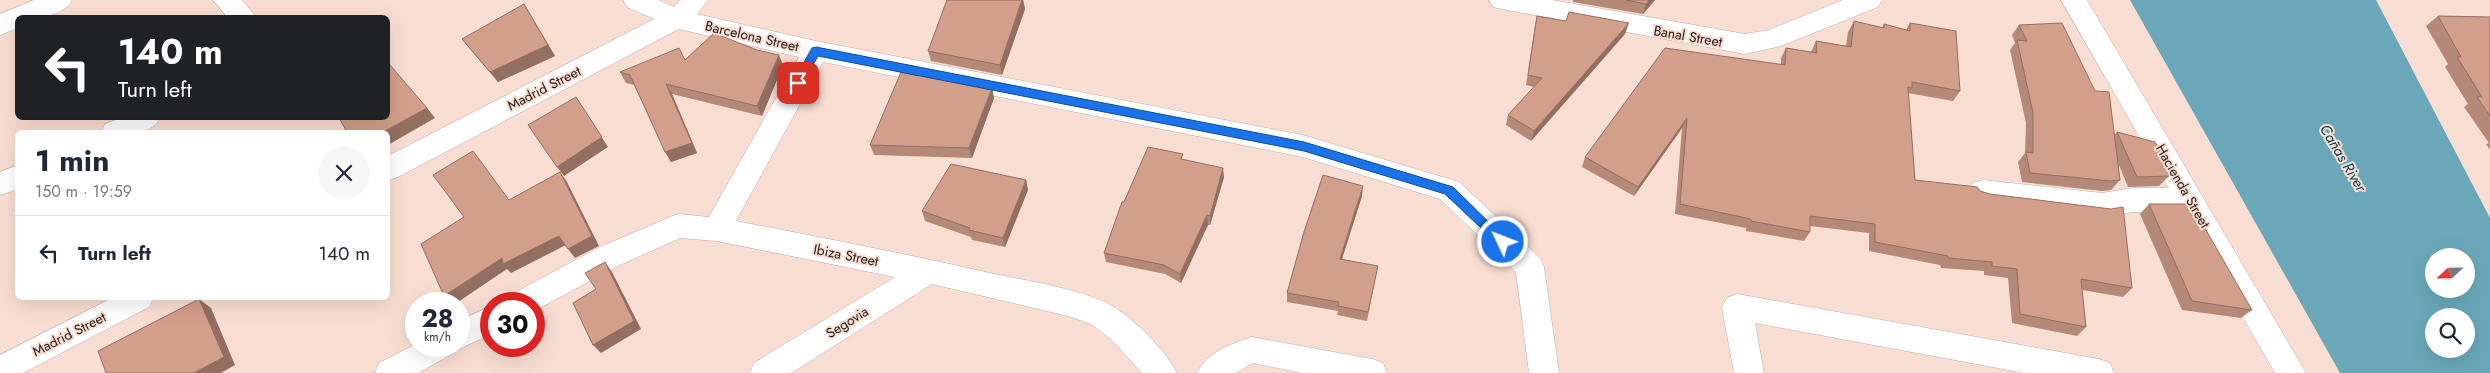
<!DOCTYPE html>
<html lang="en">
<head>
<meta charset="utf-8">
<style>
  :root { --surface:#fff; --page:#f6f6f7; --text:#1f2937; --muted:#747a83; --line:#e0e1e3 }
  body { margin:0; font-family:Jost,sans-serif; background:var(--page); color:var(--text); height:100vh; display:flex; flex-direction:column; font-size:19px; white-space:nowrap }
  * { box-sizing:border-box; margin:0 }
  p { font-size:16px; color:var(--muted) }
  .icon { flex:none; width:28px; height:28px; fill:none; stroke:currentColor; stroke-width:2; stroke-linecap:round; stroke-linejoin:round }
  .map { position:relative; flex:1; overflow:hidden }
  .sheet { position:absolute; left:15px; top:130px; width:375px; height:170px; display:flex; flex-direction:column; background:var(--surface); border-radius:8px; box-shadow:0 5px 20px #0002 }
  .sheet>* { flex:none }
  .hud { position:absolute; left:15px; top:15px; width:375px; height:105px; border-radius:8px; box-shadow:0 5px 20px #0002; background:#202124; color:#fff; overflow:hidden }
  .needle { width:32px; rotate:248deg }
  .fabs { position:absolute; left:2425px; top:248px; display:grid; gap:10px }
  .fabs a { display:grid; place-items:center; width:50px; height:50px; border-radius:50%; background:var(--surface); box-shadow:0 5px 20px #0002; font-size:25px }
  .speed { position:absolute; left:405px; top:292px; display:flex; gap:10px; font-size:25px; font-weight:700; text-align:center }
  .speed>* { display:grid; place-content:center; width:65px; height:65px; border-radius:50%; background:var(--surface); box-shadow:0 5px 20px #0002; line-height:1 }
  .speed small { font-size:12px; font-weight:400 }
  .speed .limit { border:8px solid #d22; background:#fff; color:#111 }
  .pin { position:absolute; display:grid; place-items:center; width:42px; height:42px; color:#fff; margin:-21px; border-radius:10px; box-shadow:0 2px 8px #0006 }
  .me { position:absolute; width:55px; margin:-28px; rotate:313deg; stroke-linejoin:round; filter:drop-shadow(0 0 4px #0008) }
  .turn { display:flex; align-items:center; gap:18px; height:105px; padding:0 20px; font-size:22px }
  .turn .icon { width:65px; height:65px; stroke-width:2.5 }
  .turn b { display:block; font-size:35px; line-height:42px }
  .round { display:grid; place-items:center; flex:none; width:52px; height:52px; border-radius:26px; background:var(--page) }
  .overview { display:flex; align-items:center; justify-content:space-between; height:85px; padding:0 20px }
  h1 { font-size:30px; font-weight:700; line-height:38px }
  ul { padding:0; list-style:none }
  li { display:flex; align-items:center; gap:15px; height:75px; padding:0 20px; border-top:1px solid var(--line) }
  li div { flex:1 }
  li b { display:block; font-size:19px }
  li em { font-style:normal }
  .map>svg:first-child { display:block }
  .water { fill:#6aa8b9; fill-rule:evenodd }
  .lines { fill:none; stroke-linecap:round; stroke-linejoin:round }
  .minor-casing { stroke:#c5aca1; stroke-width:1 }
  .minor { fill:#fff; fill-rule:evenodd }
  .wall { fill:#b58977 }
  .shaded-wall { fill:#936f61 }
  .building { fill:#d29f8a; stroke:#936f61 }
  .route { fill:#1a73e8; stroke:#114b97 }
  .labels { text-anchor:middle; stroke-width:4; stroke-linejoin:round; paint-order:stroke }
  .street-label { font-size:14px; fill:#201813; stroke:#f8ded2 }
  .water-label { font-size:15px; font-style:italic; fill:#023e4b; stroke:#f8ded2 }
</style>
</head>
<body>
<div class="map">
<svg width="2490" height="373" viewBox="0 0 2490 373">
  <rect width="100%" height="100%" fill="#f8ded2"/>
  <path class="water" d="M2130,0H2376L2490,218V373H2340ZM2434,256H2466V289H2434ZM2434,316H2466V349H2434Z"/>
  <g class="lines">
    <g class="minor-casing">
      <path id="minor" d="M34,0H72C62,18 35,18 18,18V28L0,35V14Z
        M213,0H242L257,18H228Z
        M623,0H659L674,7L680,0H708L697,14L816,41L1303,135L1459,182L1540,258L1544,267L1559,373H1529L1516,272L1440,199L1303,157L823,62L736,221C824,238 912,255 999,275C1033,282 1081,289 1112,306C1132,317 1167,352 1177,373H1142L1112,340L1091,324L1068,316L932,284L791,373H750L754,363L895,277L717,241L680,238L620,265L534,311V304H506L510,295L600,247L668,218L678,214L709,217L799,57L679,29L398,177L388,180V156L654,19L627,7Z
        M1489,0H1552L1745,34L1769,30L1843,0H1882L1878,7L1781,46L1745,54L1502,9L1493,7Z
        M2061,0H2087L2306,373H2275L2182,212H2133L2102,217L1983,202L1973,199L1969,191L1973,183L1983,180L2102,193L2133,188H2169Z
        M121,118H160C150,138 120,132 101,132L105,124Z
        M18,165V189L0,195V172Z
        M1737,294L2099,359L2110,363L2114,373H2025L1755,323L1764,373H1734L1722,307L1727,298Z
        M112,298H153L149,307L23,373H0V355Z
        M491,306V334L459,349L454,347L450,355L418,373H375L379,363L416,344V346H459V321Z
        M1252,337L1372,359L1383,363L1387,373H1302L1253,363L1235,373H1197C1207,352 1231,344 1252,337Z"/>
    </g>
    <use href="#minor" class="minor"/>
  </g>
  <path class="wall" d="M947,0H1023L1025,9L1002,75L931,61L928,51Z
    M1573,0H1655L1643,14L1573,2Z
    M530,15L555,56L498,82L470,49L462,39Z
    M1537,16L1625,34L1531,141L1506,125L1508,115L1534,87L1526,85L1535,26Z
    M2438,16L2490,17V150L2486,144L2489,143L2464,107L2468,104L2445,67L2448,64L2426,26Z
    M1854,21L1882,28L1884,24L1906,30L1910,23L1960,91L1953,101L1908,93L1915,180L1980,191L2132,288L2123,297L2082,290L2086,327L2077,336L2012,323L2008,278L1984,275V271L1941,268L1940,265L1869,251V233L1810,226V232L1804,241L1746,231V228L1675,214L1682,128L1634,196L1582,167L1585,157L1781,65V58L1786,48L1811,52L1816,41L1846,46L1848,32Z
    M2019,25L2114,135L2117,132L2169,176L2159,186L2128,187L2118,163L2120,180L2111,190L2102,191L2022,182L2018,162L2025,153L2026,123L2010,50L2015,43L2012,35Z
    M685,60L783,65L762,116L672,94L697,153L671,162L634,85L626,83L620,72Z
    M994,98L972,158L874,155L870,145Z
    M1183,160L1224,177L1210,225H1208L1181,283L1165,274L1106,262L1104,253Z
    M1026,180L1028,190L1005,247L972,240L971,237L925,221L922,211Z
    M1362,196L1342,259L1376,275L1367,321L1337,315L1338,311L1287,302V293Z
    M2149,204L2252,310L2241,318L2182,310L2140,214Z"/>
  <path class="shaded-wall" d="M1022,0H1023L1025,9L1002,75L1000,65Z
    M1649,0H1655L1643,14L1646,4Z
    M524,4L555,56L498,82L490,72Z
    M1629,23L1625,34L1531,141L1534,131Z
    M779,55L783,65L762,116L757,106Z
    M666,84L672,94L697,153L671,162L665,152Z
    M992,88L994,98L972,158L969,148Z
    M576,97L608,147L564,176L557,167Z
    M427,108L435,118L388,145V132H383Z
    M1687,118L1682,128L1634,196L1638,187Z
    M1223,168L1224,177L1210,225V216Z
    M560,172L567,182L599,246L575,258L568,249Z
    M1026,180L1028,190L1005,247L1003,238Z
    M1363,186L1362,196L1339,268L1340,259Z
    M1207,215L1208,225L1181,283L1180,274Z
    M559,236L566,245L511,273L507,269L455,304H452L444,296L502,258Z
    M605,262L612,272L641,329L601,353L593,345Z
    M199,299L211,308L235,365L221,373H194Z"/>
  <path class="building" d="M947,0H1022L1000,65L928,51Z
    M1626,0H1649L1646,4Z
    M524,4L548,45L490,72L462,39Z
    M1569,12L1629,23L1534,131L1508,115L1542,78L1528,75L1537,16L1566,21Z
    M2438,16L2490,17V116L2477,97H2482L2457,57H2461Z
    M1854,21L1884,28V24L1910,31V23L1956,31L1960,91L1912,82V88L1908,87L1915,180L1977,187L1980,191L1990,194L2111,209L2123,207L2132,288L2081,279L2086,327L2020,314L2017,269L1992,266V262L1948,258V256L1875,242V224L1810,216V232L1751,221V219L1680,204L1687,118L1638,187L1585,157L1665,48L1785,65L1786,48L1817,53L1816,41L1851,47Z
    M2062,23L2095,91L2109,92L2120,180L2111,181L2030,173L2026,152L2033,153V113L2017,40L2027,41L2019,25Z
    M714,33L757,50L779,55L757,106L666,84L692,143L665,152L630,75L620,72L679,48L685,60Z
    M390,65L427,108L383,132H347L339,118H388V67Z
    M901,72L918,76L919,73L992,88L969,148L870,145Z
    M576,97L602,137L557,167L528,125Z
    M2117,132L2155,142L2168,164L2169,176L2137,177Z
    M1148,147L1183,154L1181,159L1223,168L1210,216L1207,215L1180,274L1164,265L1104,253L1122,202H1124Z
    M473,151L509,200L560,172L592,236L568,249L559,236L503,264L502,258L444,296L421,244L464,217L433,175Z
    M951,164L1026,180L1003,238L969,230L970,228L922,211Z
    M1323,175L1363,186L1340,259L1378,266L1368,312L1338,306L1339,302L1287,293L1304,232Z
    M2149,204H2191L2252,310L2192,301Z
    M605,262L634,321L593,345L573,303L596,289L585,273Z
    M199,299L224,357L194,373H106L98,351Z"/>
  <path class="route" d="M816,47L1304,142L1453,187L1509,242L1507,245H1499L1445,194L1304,151L818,56L801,86H794V80L812,48Z"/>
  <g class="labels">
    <g class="street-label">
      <text transform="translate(752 36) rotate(13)" y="5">Barcelona Street</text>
      <text transform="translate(1688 36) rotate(10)" y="5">Banal Street</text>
      <text transform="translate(544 88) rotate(-27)" y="5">Madrid Street</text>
      <text transform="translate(2183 186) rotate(60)" y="5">Hacienda Street</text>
      <text transform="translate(846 255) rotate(11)" y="5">Ibiza Street</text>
      <text transform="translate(847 322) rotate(-32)" y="5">Segovia</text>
      <text transform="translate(69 334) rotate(-27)" y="5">Madrid Street</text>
    </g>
    <g class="water-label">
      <text transform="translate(2343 158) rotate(59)" y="5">Cañas River</text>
    </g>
  </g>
</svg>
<div class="fabs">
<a><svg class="needle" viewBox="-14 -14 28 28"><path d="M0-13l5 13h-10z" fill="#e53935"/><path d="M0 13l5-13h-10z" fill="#747a83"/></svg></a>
<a><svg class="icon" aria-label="search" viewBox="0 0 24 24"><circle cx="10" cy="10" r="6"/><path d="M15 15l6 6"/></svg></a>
</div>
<div class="speed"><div>28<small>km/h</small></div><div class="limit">30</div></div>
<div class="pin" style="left:798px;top:83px;background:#d93025"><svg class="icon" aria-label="arrive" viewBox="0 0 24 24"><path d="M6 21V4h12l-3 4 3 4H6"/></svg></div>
<svg class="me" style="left:1503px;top:242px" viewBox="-20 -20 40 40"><circle r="17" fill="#1a73e8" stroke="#fff" stroke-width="3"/><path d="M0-11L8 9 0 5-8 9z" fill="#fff"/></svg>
<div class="hud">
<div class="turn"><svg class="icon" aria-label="left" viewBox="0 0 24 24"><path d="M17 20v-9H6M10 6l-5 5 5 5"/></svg><div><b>140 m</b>Turn left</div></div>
</div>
<section class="sheet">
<div class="overview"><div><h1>1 min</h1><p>150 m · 19:59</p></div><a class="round"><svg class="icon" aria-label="close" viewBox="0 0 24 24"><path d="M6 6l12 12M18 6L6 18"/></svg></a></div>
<ul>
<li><svg class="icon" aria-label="left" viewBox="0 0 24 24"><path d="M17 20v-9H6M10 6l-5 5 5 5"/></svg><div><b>Turn left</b></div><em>140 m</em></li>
</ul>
</section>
</div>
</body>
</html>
